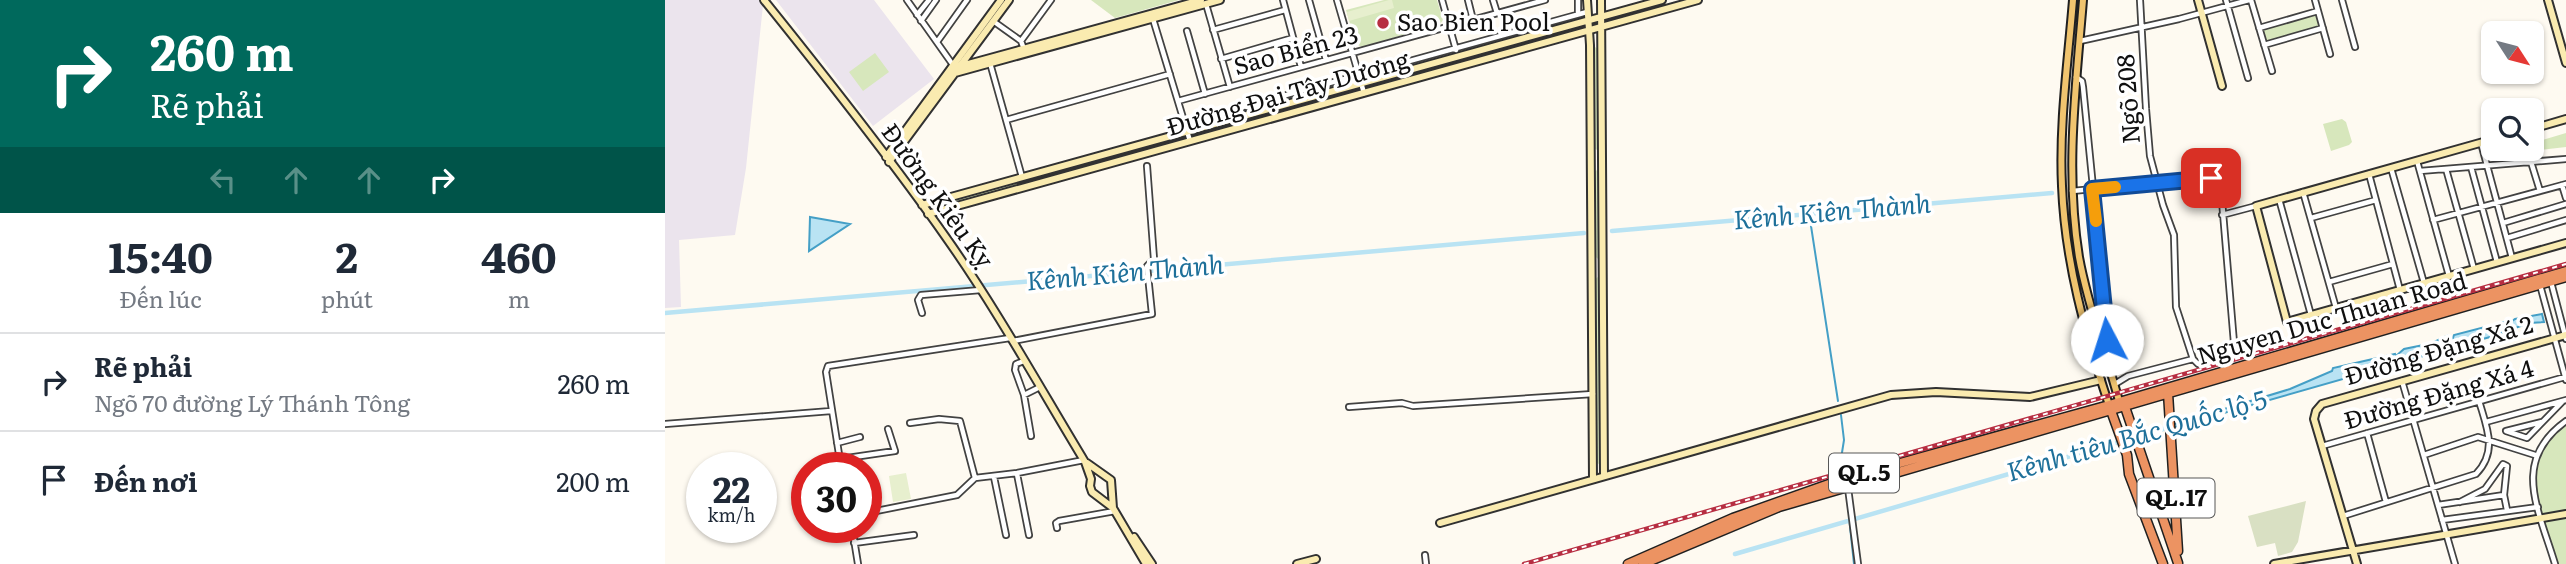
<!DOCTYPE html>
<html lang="vi">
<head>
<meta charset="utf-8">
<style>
  :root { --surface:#fff; --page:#f2f2f3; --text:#1f2937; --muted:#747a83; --line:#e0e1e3 }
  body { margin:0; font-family:Literata,serif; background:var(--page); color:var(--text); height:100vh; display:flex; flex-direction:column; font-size:26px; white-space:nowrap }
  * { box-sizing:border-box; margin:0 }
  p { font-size:23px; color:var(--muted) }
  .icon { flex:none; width:38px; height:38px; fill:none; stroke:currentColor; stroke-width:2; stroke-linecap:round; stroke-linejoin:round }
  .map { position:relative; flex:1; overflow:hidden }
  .sheet { display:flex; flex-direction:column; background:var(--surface); width:665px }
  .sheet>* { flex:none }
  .guide { background:#00695c; color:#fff; overflow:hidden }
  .needle { width:46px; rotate:126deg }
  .fabs { position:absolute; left:1816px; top:21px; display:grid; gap:14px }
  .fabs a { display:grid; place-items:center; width:63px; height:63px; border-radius:10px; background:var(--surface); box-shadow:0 2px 5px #0004; font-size:35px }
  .speed { position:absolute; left:21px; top:452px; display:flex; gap:14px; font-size:35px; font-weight:700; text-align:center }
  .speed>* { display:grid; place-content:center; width:91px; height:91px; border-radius:50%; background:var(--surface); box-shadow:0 2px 5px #0004; line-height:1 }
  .speed small { font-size:18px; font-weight:400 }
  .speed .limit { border:10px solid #d22; background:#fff; color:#111 }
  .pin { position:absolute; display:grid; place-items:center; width:60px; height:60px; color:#fff; margin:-30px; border-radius:14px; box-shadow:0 4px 10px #0006 }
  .me { position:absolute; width:77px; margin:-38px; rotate:355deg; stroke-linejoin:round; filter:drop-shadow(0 0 5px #0008) }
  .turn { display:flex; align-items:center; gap:24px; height:147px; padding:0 35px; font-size:32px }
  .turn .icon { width:91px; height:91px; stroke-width:2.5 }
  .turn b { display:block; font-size:49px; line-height:60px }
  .lanes { display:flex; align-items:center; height:66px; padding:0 35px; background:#0003; justify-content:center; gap:35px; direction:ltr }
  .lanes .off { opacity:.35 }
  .eta { display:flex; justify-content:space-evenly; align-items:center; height:119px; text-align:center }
  .eta b { font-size:42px; font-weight:700; line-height:49px }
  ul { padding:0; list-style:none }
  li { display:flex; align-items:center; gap:21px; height:98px; padding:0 35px; border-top:2px solid var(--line) }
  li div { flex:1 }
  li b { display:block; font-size:26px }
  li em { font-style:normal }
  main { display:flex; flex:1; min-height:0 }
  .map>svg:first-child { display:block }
  .industrial { fill:#ebe4ed }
  .green { fill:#d7e7bc }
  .cemetery { fill:#d9e0c3 }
  .pitch { fill:#e7efce }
  .water { fill:#b9e3f3; stroke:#449fc6; stroke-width:2 }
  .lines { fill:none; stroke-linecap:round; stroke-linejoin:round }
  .stream { stroke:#449fc6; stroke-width:2 }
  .canal { stroke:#b9e3f3; stroke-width:4.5 }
  .street-casing { stroke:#424242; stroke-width:8 }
  .secondary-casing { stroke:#313131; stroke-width:10 }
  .primary-casing { stroke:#202020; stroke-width:10 }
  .highway-casing { stroke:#202020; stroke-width:11 }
  .street { stroke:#fff; stroke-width:4.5 }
  .secondary { stroke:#faebb0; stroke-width:6 }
  .primary { stroke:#f0c46f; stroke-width:6 }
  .highway { stroke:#ec9362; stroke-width:8 }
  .rail-casing { stroke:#b72e42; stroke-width:4.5 }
  .rail { stroke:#fff; stroke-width:2; stroke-dasharray:5; stroke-linecap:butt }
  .route-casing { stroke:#114b97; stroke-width:18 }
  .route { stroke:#1a73e8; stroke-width:12 }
  .slow { stroke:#f59e0b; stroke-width:12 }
  .poi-dot { fill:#b72e42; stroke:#fff; stroke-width:2.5 }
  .labels { text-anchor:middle; stroke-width:7; stroke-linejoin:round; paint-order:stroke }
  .shield { fill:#fff; stroke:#575757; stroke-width:2 }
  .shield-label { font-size:23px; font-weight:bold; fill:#0f0f0f }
  .poi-label { font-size:24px; fill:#0f0f0f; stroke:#fff; text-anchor:start }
  .street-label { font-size:24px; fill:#0f0f0f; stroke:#fff }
  .water-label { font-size:26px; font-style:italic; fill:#1e709a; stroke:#fff }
</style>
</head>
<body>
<main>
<section class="sheet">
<div class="guide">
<div class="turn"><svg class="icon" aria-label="right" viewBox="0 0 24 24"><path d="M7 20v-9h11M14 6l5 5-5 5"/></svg><div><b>260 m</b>Rẽ phải</div></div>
<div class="lanes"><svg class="icon off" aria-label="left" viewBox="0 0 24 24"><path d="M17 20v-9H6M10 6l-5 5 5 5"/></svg><svg class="icon off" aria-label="ahead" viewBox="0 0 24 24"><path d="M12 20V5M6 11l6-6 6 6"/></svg><svg class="icon off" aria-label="ahead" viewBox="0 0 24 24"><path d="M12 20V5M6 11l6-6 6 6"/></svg><svg class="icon" aria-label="right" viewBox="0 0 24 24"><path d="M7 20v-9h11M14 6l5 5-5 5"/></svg></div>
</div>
<div class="eta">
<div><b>15:40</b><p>Đến lúc</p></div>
<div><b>2</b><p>phút</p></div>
<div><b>460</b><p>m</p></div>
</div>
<ul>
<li><svg class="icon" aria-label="right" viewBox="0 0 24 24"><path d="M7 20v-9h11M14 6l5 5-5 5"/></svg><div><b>Rẽ phải</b><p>Ngõ 70 đường Lý Thánh Tông</p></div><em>260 m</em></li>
<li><svg class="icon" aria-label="arrive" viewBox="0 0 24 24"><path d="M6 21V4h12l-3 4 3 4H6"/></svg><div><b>Đến nơi</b></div><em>200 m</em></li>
</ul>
</section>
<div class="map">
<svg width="1901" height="564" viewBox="0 0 1901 564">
  <rect width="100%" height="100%" fill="#fefaf1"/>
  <path class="industrial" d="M0,0H94L98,5L81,168L70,235L14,240L16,307L0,308Z
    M111,0H209L269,79L208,126Z"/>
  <path class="green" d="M426,0H514L450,18Z
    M719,0H772L778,20L775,24L697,47L691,44L681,10Z
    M1653,11L1658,28L1599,45L1594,27Z
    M915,16V20L797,52L798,48Z
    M914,26L917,27L915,30L709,87L706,86L708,83Z
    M930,47L933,49L932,150L929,148L928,50Z
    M210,53L224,72L198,91L184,72Z
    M684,80L686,83L531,126L529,124Z
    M687,89L690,90L688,93L534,136L531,134Z
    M1677,119L1681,122L1687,142L1684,145L1666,151L1658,124Z
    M1901,133V147L1865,151L1867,143Z
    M513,137L514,141L277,207L274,206L276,203Z
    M932,170L934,172L933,259L930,256L929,172Z
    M933,277L935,279V465L931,462L930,279Z
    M1901,425V564H1892C1878,514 1849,463 1901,425Z"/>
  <path class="cemetery" d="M1641,501L1633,542L1627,552L1613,556L1610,543L1592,547L1583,516Z"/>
  <path class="pitch" d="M724,0H727L729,8L684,21L682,12Z
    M241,473L246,499L228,502L224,476Z"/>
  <path class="water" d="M145,217L185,224L144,251Z
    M1877,314L1879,322L1864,323L1825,337L1503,429V426L1625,389L1667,371L1668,368L1730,354L1731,356L1739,349L1763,344L1767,346V343L1782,336L1783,339L1788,338L1789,335L1839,322L1843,324L1850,319Z"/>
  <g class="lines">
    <path class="stream" d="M1144,213L1173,401
      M1175,465L1179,440L1176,415
      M1184,517L1189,564"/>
    <path class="canal" d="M947,231L1387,193
      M0,313L919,233
      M1070,554L1505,427"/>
    <g class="street-casing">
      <path id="street" d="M242,0L288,65
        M618,0L636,67
        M644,0L661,60
        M672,0L699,93
        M777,0L791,50
        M803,0L808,20
        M828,0L832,13
        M913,0V14
        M1475,0L1481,109L1485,156L1498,205L1509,235L1511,307L1528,359L1533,364H1539L1606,346
        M1561,0L1583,78
        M1586,0L1607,71
        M1650,0L1665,54
        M1677,0L1690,47
        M541,4L565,87
        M252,15L264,0
        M488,19L525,141
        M256,21L271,0
        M328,21L356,41L359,49
        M1594,28L1653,11
        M548,30L620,10
        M522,31L540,94
        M356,41L386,0
        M1415,41L1514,19L1584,0
        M272,42L302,0
        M1599,45L1658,28
        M556,59L628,38
        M325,63L357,177
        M1411,77L1417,81L1418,87L1443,338L1436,344
        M513,101L880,0
        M341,120L505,74
        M520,123L922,12
        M1816,143L1847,258
        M1862,149L1875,191
        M1752,161L1784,276
        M1806,167L1832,262
        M1726,168L1759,283
        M1781,169L1809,269
        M1755,171L1901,159
        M1704,174L1735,290
        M1897,185L1901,198
        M1407,191L1555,177L1569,343
        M1638,192L1671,308
        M1614,199L1646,315
        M1557,215L1591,206
        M1646,218L1711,200
        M1768,220L1901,184
        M1838,223L1901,204
        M1842,238L1901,220
        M1664,282L1728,264
        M1886,282L1901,339
        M1875,285L1901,380
        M257,313L253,300L256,295L316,290
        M348,341L487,314L482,266L489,259L482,166
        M359,361L351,364L350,370L359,395L366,436
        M1737,381L1790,564
        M1450,384L1463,376L1528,359
        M359,395L375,387
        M684,407L737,403L748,406L928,394
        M1821,422L1901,400
        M1877,422L1841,431L1862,438L1897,402
        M245,423L274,419L295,421L310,478
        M0,424L166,411
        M1702,433L1721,502
        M172,443L195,437
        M1657,446L1900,377
        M1759,455L1813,437L1870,455
        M175,459L230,451L223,429
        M176,467L161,372L163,366L345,338
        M352,474L364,535
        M329,477L341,535
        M1183,488L1193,564
        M1839,495L1842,510
        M1773,505L1839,495L1842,466L1838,464L1820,489L1795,502
        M201,513L292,495L310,478L352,473L419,460
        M1678,516L1811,474C1833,451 1822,428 1814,401
        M1777,520L1873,507
        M187,527L193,564
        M392,528L391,523L394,521L450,511
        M189,543L249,535
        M760,555L761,564
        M1890,564C1874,510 1845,461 1901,421"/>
    </g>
    <g class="secondary-casing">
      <path id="secondary" d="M99,0C161,77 223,155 280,236C331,308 374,386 420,462L426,479L425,486L427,492L448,508
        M922,0L925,45L928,479
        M936,0L939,476
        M1533,0L1557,86
        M1883,0L1901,63
        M288,66H296L536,0
        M290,73L555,0
        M1867,129L1901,119
        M1829,139L1591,206L1622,322L1901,243
        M221,157L336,0
        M224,162L344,0
        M257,205L997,0
        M263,214L1033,0
        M422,463L446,480L448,508L481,564
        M775,523L1226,395L1271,392L1365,397L1436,380
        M469,537L487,564
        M632,564L651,559
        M1609,564L1901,514
        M1692,564L1649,419L1651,411L1657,404L1901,335"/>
    </g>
    <g class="primary-casing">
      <path id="primary" d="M1408,0C1403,62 1394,124 1397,186C1400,262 1420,333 1444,405
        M1418,0C1411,86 1400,171 1414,257C1423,307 1441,353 1454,401"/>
    </g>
    <g class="highway-casing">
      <path id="highway" d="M1503,393L1513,551
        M1459,404L1513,563
        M1445,408L1462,455L1464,474L1498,564
        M963,564L1068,518L1181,478L1444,405L1901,271
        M978,564L1114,507L1901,277"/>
    </g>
    <use href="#street" class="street"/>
    <use href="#secondary" class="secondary"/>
    <use href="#primary" class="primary"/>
    <use href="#highway" class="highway"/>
    <g class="rail-casing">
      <path id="rail" d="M859,564L1901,264"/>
    </g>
    <use href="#rail" class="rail"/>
  </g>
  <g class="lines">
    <g class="route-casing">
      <path id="route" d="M1442,340L1427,189L1546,178"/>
    </g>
    <use href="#route" class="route"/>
    <path class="slow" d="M1431,221L1427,189L1450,187"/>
  </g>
  <circle class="poi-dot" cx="718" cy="23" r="7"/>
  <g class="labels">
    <g class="shield">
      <rect x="1164" y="453.5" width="70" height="39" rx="5"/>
      <rect x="1472.5" y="478.5" width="77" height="39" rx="5"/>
    </g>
    <g class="shield-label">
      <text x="1199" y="481">QL.5</text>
      <text x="1511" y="506">QL.17</text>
    </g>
    <g class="poi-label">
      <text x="732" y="31">Sao Bien Pool</text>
    </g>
    <g class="street-label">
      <text transform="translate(631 51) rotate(-15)" y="8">Sao Biển 23</text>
      <text transform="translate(623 94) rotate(-16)" y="8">Đường Đại Tây Dương</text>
      <text transform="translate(1464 99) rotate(-94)" y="8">Ngõ 208</text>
      <text transform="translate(272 196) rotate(54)" y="8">Đường Kiêu Kỵ</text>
      <text transform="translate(1667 319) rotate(-16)" y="8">Nguyen Duc Thuan Road</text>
      <text transform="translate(1774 351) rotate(-16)" y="8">Đường Đặng Xá 2</text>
      <text transform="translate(1774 395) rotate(-16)" y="8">Đường Đặng Xá 4</text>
    </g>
    <g class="water-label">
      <text transform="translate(1167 212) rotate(-5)" y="9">Kênh Kiên Thành</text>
      <text transform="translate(460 273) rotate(-5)" y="9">Kênh Kiên Thành</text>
      <text transform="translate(1472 436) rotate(-16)" y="9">Kênh tiêu Bắc Quốc lộ 5</text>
    </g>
  </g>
</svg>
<div class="fabs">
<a><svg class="needle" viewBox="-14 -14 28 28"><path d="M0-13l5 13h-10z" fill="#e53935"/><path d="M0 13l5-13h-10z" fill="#747a83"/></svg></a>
<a><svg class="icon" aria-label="search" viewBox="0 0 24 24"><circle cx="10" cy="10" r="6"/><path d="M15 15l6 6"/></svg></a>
</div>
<div class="speed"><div>22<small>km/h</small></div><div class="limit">30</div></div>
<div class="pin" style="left:1546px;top:178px;background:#d93025"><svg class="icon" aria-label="arrive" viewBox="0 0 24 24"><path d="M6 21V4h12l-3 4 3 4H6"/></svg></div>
<svg class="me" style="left:1442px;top:340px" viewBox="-20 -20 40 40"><circle r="19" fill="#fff"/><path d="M0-13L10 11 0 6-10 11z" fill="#1a73e8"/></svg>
</div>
</main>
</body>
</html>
